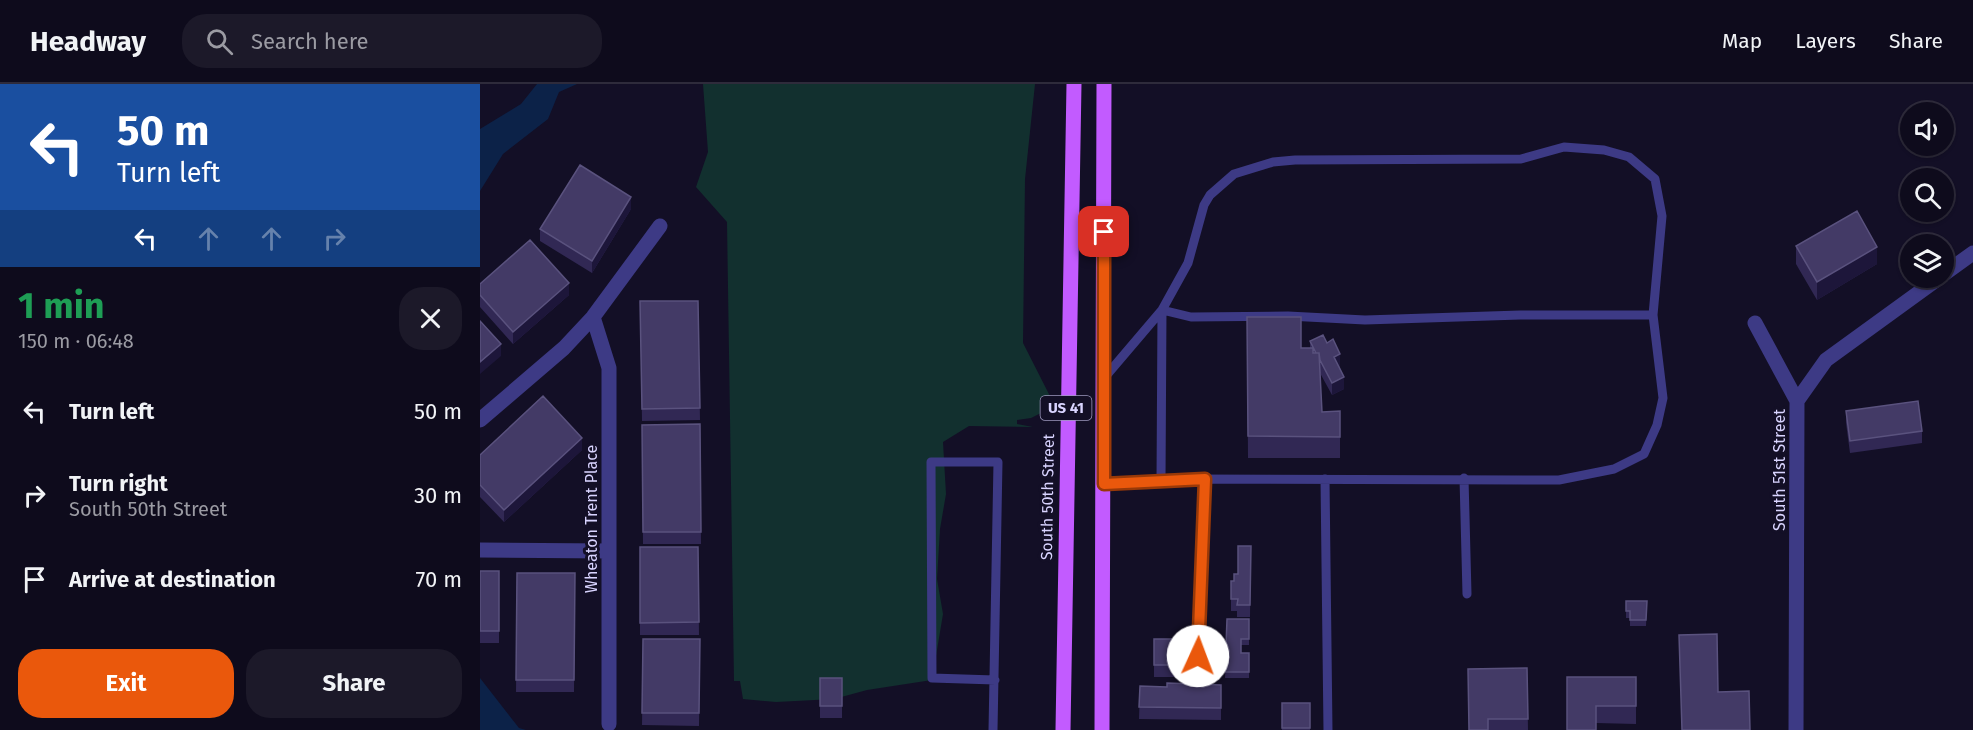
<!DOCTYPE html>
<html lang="en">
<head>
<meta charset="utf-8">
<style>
  :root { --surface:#0e0b1c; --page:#1c1929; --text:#f1f3f6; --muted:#9b9ba3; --line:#2e2b3b; --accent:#ea580c }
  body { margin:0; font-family:"Fira Sans",sans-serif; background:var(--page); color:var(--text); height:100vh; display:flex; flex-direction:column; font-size:22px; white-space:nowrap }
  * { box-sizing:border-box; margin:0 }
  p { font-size:20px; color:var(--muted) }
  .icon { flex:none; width:33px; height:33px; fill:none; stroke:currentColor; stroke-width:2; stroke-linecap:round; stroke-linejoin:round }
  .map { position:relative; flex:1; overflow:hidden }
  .sheet { display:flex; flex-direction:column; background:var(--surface); width:480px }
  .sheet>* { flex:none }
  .top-card { background:#1a4fa0; color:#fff; overflow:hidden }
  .buttons { position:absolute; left:1420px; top:18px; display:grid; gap:12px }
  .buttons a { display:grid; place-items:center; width:54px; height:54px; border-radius:50%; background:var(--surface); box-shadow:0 2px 4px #0004,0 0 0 2px var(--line); font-size:30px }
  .pin { position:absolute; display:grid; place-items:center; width:51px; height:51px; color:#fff; margin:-26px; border-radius:12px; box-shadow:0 3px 9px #0006 }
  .me { position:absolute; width:66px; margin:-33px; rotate:2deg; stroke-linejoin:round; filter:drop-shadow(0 0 4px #0008) }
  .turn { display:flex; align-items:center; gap:21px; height:126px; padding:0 18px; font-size:27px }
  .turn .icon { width:78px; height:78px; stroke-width:2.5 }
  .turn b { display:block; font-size:42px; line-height:51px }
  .lanes { display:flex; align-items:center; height:57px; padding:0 18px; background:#0003; justify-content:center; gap:30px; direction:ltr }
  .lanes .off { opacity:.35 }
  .round { display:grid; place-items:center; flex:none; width:63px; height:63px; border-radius:24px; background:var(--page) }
  .head { display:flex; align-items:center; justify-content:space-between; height:102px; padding:0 18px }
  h1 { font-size:36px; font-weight:700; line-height:45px; color:#1e9e55 }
  .cta { display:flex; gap:12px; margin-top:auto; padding:12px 18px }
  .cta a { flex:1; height:69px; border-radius:24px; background:var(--accent); color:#fff; font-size:24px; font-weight:700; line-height:69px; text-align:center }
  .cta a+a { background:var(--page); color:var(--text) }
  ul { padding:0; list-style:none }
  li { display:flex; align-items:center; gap:18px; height:84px; padding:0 18px }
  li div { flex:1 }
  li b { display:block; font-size:22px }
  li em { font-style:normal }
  header { display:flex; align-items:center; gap:36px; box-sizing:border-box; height:84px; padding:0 30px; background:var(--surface); border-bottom:2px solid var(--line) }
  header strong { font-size:28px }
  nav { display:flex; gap:33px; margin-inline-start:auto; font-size:21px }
  .search { width:420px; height:54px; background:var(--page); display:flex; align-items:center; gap:15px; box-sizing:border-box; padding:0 21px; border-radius:24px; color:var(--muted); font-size:22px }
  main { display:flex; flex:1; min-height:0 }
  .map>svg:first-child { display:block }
  .green { fill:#12302f }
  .water { fill:#0c2248 }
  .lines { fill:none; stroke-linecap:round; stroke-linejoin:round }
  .lane { stroke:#3d3a85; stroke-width:9 }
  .street { stroke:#3d3a85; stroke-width:15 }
  .primary { stroke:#c25bff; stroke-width:15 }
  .wall { fill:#312854 }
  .shaded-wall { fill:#1d163a }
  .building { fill:#433a66; stroke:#5a527e; stroke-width:1.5 }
  .route-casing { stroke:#983908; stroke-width:15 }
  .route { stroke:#ea580c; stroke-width:10 }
  .labels { text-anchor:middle; stroke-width:6; stroke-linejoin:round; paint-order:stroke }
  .shield { fill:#130f26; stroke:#9e99be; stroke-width:1.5 }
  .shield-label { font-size:15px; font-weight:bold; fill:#d9d4ff }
  .street-label { font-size:16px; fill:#d9d4ff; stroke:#130f26 }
</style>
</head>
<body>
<header>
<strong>Headway</strong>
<div class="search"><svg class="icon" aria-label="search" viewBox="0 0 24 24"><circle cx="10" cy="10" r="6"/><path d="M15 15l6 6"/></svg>Search here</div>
<nav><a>Map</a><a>Layers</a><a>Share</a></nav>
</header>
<main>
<section class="sheet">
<div class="top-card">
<div class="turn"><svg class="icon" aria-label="left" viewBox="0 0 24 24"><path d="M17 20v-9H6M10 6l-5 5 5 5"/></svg><div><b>50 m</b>Turn left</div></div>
<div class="lanes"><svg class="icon" aria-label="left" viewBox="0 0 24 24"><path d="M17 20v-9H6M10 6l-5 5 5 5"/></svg><svg class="icon off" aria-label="ahead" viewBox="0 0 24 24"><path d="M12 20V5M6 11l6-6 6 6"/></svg><svg class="icon off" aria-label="ahead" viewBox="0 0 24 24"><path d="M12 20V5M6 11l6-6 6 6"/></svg><svg class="icon off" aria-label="right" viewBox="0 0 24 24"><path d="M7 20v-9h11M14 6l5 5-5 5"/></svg></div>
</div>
<div class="head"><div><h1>1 min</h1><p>150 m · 06:48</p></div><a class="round"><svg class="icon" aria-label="close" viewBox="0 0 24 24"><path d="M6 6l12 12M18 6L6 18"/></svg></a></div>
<ul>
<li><svg class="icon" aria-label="left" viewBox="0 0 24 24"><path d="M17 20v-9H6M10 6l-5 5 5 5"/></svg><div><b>Turn left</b></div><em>50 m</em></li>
<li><svg class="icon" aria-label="right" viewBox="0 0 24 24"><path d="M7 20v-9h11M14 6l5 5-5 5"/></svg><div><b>Turn right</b><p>South 50th Street</p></div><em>30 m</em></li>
<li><svg class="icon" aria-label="arrive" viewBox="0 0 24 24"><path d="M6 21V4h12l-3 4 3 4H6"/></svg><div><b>Arrive at destination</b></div><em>70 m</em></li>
</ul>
<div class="cta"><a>Exit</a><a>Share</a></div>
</section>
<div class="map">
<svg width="1493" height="646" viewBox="0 0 1493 646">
  <rect width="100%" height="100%" fill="#130f26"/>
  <path class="green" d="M223,0H555L545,95L543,259L575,322L551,334L537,336V340L553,343L489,342L463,358L466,410L460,445L457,495L463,530L452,596L387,606L354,615L296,618L263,615L260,597H254L247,138L216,103L228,68Z"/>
  <path class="water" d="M57,0H97L79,8L68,35L23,70L0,107V45L41,20Z
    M0,594L39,644L46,646H0Z"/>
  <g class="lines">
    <path class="lane" d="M984,394L987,510
      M845,395L848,646
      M681,397L682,226L711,233L808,232L885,236L1040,231H1173
      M624,400L713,395L1079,396L1134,385L1164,370L1177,341L1183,314L1173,231L1182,132L1175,95L1149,73L1124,66L1084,63L1041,75L815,76L793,78L754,90L730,111L724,121L708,179L682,226L625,293
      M718,572L725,395
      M513,646L518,378H451L452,594L515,596"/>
    <path class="street" d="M1464,190L1493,169
      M113,233L129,284V640
      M1275,239L1317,317
      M0,336L84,264L113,233L180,142
      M0,466L128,467
      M1316,646L1317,317L1346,276L1459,194"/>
    <path class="primary" d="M583,646L594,0
      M622,646L624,0"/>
  </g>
  <path class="wall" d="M151,125L112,189L60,157V145Z
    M1316,162L1397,180L1337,216L1316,180Z
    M0,200L89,211L33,260L0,223Z
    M160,217H218L220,336L162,337Z
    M767,233L821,264H830V257L860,282L859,283L864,305L852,311L840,289L842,328L860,327V374H768Z
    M1366,327L1442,347V359L1370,369L1366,339Z
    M220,340L221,460H163L162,341Z
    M102,366L24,438L0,413V371Z
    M771,462L770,533H757V527H751V497H754Z
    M160,463H218L219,551H160Z
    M0,487H19V559H0Z
    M37,489H95L94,608H36Z
    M1146,517H1167L1166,542H1150V534H1146Z
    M747,535H769V561H761V569H769V594H745Z
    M163,555H220L219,642L162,641Z
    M674,555H700V593H674Z
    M1047,584L1048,646H988Z
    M1087,593H1156V640L1116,639Z
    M340,594H362V634H340Z
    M741,601V636L659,635L660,602L687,603Z
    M802,619H830V646H802Z"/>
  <path class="shaded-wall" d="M151,113V125L112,189V177Z
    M1397,163V180L1337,216V198Z
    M89,199V211L33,260V248Z
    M21,260V272L0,290V278Z
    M860,270V282L854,285V273Z
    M864,293V305L852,311V299Z
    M102,354V366L24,438V426Z"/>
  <path class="building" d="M100,81L151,113L112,177L60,145Z
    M1377,127L1397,163L1337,198L1316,162Z
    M50,156L89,199L33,248L0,211V200Z
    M160,217H218L220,324L162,325Z
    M767,233H821V264H833V269H839L842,328L860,327V353L768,352Z
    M0,237L21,260L0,278Z
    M843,251L847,259L853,255L860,270L854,273L864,293L852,299L840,276L839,269H836L830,257Z
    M63,312L102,354L24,426L0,401V371Z
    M1438,317L1442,347L1370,357L1366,327Z
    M220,340L221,448H163L162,341Z
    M758,462H771L770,521H757L758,515H751V497H754V490H758Z
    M160,463H218L219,538L160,539Z
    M0,487H19V547H0Z
    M37,489H95L94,596H36Z
    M1146,517H1167L1166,536H1150V527H1146Z
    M747,535H769V555H761V569H769V588H745Z
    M1237,550L1238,608L1269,607L1270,646H1202L1199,551Z
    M163,555H220L219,629H162Z
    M674,555H700V581H674Z
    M1047,584L1048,635H1008V646H989L988,585Z
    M1087,593H1156V622H1116V646H1087Z
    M340,594H362V622H340Z
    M687,599L741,601V624L659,623L660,602L687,603Z
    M802,619H830V644H802Z"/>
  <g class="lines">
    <g class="route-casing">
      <path id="route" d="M624,148V400L725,395L718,572"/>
    </g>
    <use href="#route" class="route"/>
  </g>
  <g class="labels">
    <rect class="shield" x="560.5" y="312" width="51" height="24" rx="4.5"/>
    <g class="shield-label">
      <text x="586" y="329">US 41</text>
    </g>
    <g class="street-label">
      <text transform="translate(1299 386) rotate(-90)" y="6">South 51st Street</text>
      <text transform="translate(567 413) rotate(-89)" y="6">South 50th Street</text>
      <text transform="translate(111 435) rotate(-90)" y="6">Wheaton Trent Place</text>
    </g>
  </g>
</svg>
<div class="buttons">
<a><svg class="icon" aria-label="sound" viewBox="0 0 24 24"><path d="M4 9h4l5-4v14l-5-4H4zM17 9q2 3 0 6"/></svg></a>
<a><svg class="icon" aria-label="search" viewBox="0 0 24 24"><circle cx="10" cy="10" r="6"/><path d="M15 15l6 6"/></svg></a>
<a><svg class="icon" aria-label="layers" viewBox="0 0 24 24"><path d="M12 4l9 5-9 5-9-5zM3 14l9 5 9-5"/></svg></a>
</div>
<div class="pin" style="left:624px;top:148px;background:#d93025"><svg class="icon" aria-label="arrive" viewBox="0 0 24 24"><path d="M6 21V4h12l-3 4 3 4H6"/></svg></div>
<svg class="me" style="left:718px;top:572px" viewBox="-20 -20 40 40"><circle r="19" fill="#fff"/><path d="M0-13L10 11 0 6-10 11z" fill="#ea580c"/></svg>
</div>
</main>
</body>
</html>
